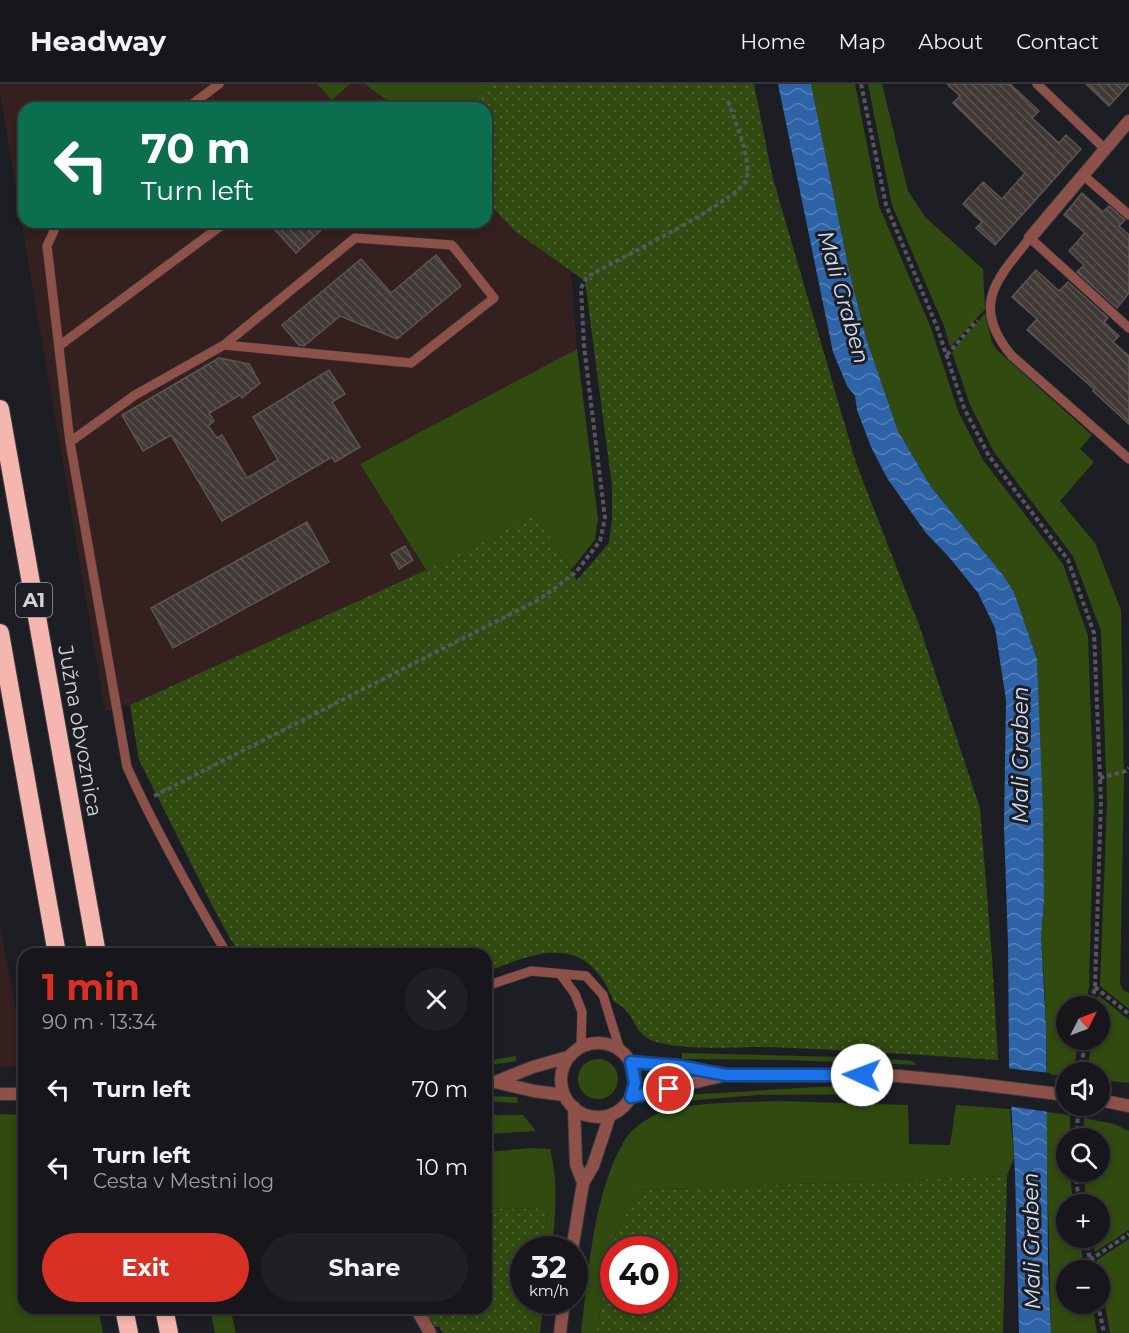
<!DOCTYPE html>
<html lang="en">
<head>
<meta charset="utf-8">
<style>
  :root { --surface:#16161b; --page:#1f1f24; --text:#f1f3f6; --muted:#9e9fa3; --line:#35353a; --accent:#d93025 }
  body { margin:0; font-family:Montserrat,sans-serif; background:var(--page); color:var(--text); height:100vh; display:flex; flex-direction:column; font-size:22px; white-space:nowrap }
  * { box-sizing:border-box; margin:0 }
  p { font-size:20px; color:var(--muted) }
  .icon { flex:none; width:33px; height:33px; fill:none; stroke:currentColor; stroke-width:2; stroke-linecap:round; stroke-linejoin:round }
  .map { position:relative; flex:1; overflow:hidden }
  .panel { position:absolute; left:18px; top:864px; width:474px; height:366px; display:flex; flex-direction:column; background:var(--surface); border-radius:18px; box-shadow:0 3px 9px #0003,0 0 0 2px var(--line) }
  .panel>* { flex:none }
  .hud { position:absolute; left:18px; top:18px; width:474px; height:126px; border-radius:18px; box-shadow:0 3px 9px #0003,0 0 0 2px var(--line); background:#0b6e4f; color:#fff; overflow:hidden }
  .needle { width:39px; rotate:48deg }
  .fabs { position:absolute; left:1056px; top:912px; display:grid; gap:12px }
  .fabs a { display:grid; place-items:center; width:54px; height:54px; border-radius:50%; background:var(--surface); box-shadow:0 3px 9px #0003,0 0 0 2px var(--line); font-size:30px }
  .speed { position:absolute; left:510px; top:1152px; display:flex; gap:12px; font-size:30px; font-weight:700; text-align:center }
  .speed>* { display:grid; place-content:center; width:78px; height:78px; border-radius:50%; background:var(--surface); box-shadow:0 3px 9px #0003,0 0 0 2px var(--line); line-height:1 }
  .speed small { font-size:15px; font-weight:400 }
  .speed .limit { border:9px solid #d22; background:#fff; color:#111 }
  .pin { position:absolute; display:grid; place-items:center; width:51px; height:51px; color:#fff; margin:-26px; border:3px solid #fff; border-radius:50%; box-shadow:0 2px 6px #0007 }
  .me { position:absolute; width:66px; margin:-33px; rotate:272deg; stroke-linejoin:round; filter:drop-shadow(0 0 4px #0008) }
  .turn { display:flex; align-items:center; gap:21px; height:126px; padding:0 24px; font-size:27px }
  .turn .icon { width:78px; height:78px; stroke-width:2.5 }
  .turn b { display:block; font-size:42px; line-height:51px }
  .round { display:grid; place-items:center; flex:none; width:63px; height:63px; border-radius:32px; background:var(--page) }
  .overview { display:flex; align-items:center; justify-content:space-between; height:102px; padding:0 24px }
  h1 { font-size:36px; font-weight:700; line-height:45px; color:var(--accent) }
  .action { display:flex; gap:12px; margin-top:auto; padding:12px 24px }
  .action a { flex:1; height:69px; border-radius:36px; background:var(--accent); color:#fff; font-size:24px; font-weight:700; line-height:69px; text-align:center }
  .action a+a { background:var(--page); color:var(--text) }
  ul { padding:0; list-style:none }
  li { display:flex; align-items:center; gap:18px; height:78px; padding:0 24px }
  li div { flex:1 }
  li b { display:block; font-size:22px }
  li em { font-style:normal }
  header { display:flex; align-items:center; gap:36px; box-sizing:border-box; height:84px; padding:0 30px; background:var(--surface); border-bottom:2px solid var(--line) }
  header strong { font-size:28px }
  nav { display:flex; gap:33px; margin-inline-start:auto; font-size:21px }
  .map>svg:first-child { display:block }
  .industrial { fill:#33201f }
  .grass { fill:#304a0f }
  .park { fill:url(#park-dots); fill-rule:evenodd }
  .water { fill:url(#water-waves) }
  .pier { fill:#1d1e24 }
  .building { fill:url(#building-back-hatch); stroke:#5d5551; stroke-width:1.5 }
  .lines { fill:none; stroke-linecap:round; stroke-linejoin:round }
  .service-casing { stroke:#3a3b41; stroke-width:10 }
  .minor-casing { stroke:#3a3b41; stroke-width:14 }
  .tertiary-casing { stroke:#3a3b41; stroke-width:14 }
  .motorway-casing { stroke:#3a3b41; stroke-width:20 }
  .path { stroke:#56575c; stroke-width:4; stroke-dasharray:4.5 3; stroke-linecap:butt }
  .service { stroke:#8e514a; stroke-width:9 }
  .minor { stroke:#8e514a; stroke-width:12 }
  .tertiary { stroke:#8e514a; stroke-width:12 }
  .motorway { stroke:#f4b6ae; stroke-width:18 }
  .route-casing { stroke:#114b97; stroke-width:15 }
  .route { stroke:#1a73e8; stroke-width:10 }
  .labels { text-anchor:middle; stroke-width:6; stroke-linejoin:round; paint-order:stroke }
  .shield { fill:#1d1e24; stroke:#9c9da2; stroke-width:1.5 }
  .shield-label { font-size:20px; font-weight:bold; fill:#d3d4d8 }
  .street-label { font-size:21px; fill:#d3d4d8; stroke:#1d1e24 }
  .water-label { font-size:22px; font-style:italic; fill:#d3e1f4; stroke:#1d1e24 }
</style>
</head>
<body>
<header>
<strong>Headway</strong>
<nav><a>Home</a><a>Map</a><a>About</a><a>Contact</a></nav>
</header>
<div class="map">
<svg width="1129" height="1249" viewBox="0 0 1129 1249">
  <defs>
    <pattern id="park-dots" width="8" height="8" patternUnits="userSpaceOnUse" patternTransform="scale(1.5)"><rect width="8" height="8" fill="#304a0f"/><path d="M2 2h.1M6 6h.1" fill="none" stroke="#4d6331" stroke-width="1.8" stroke-linecap="round"/></pattern>
    <pattern id="water-waves" width="16" height="10" patternUnits="userSpaceOnUse" patternTransform="scale(1.5)"><rect width="16" height="10" fill="#2e63a7"/><path d="M0 5q4-4 8 0t8 0" fill="none" stroke="#5580b6"/></pattern>
    <pattern id="building-back-hatch" width="6" height="6" patternUnits="userSpaceOnUse" patternTransform="scale(1.5)"><rect width="6" height="6" fill="#403936"/><path d="M-1 5l2 2M0 0l6 6M5-1l2 2" fill="none" stroke="#5b5552"/></pattern>
  </defs>
  <rect width="100%" height="100%" fill="#1d1e24"/>
  <path class="industrial" d="M0,0H317L332,16L350,0H365L397,24H24V138H486V117L516,148L571,187L577,265L360,380L426,486L130,621L105,627L0,11Z
    M0,843L24,968V982L0,983Z"/>
  <path class="grass" d="M317,0H350L332,16Z
    M365,0H490L465,24H397Z
    M811,0H855L879,122L931,244L958,327L983,376L1063,480L1088,552L1094,717L1089,903L1085,922H1066V956H1079L1073,988H1066V992L1047,990L1045,913L1041,852L1044,818L1037,575L1014,508L1003,491L931,403L898,347L866,254L849,186Z
    M868,0H882L908,107L925,133L983,185L985,225L950,263L944,242L892,121Z
    M985,229L992,258L997,266L1092,351L1080,365L1094,378L1060,417L1095,459L1121,526L1124,693L1120,900L1123,906L1129,909V925L1100,902L1107,718L1101,547L1073,472L994,368L970,321L952,268Z
    M577,265L598,435L595,456L571,486L535,432L426,486L360,380Z
    M1098,911L1129,936V999L1100,996V988H1087L1092,956H1100V922H1097Z
    M682,969L880,974L912,977L917,981L787,976L682,975Z
    M516,972V977L486,982V977Z
    M578 995a20 20 0 1 1 40 0a20 20 0 1 1-40 0Z
    M835,1002L886,1005L881,1010L757,1011L685,1017L684,1011Z
    M486,1012L517,1013L518,1019L486,1017Z
    M777,1017L908,1021L909,1060L950,1061L956,1021L1010,1025L1014,1074L1007,1092L640,1106L616,1148L596,1249H581C588,1189 594,1105 626,1054C632,1045 645,1036 655,1031C687,1017 742,1019 777,1017Z
    M1046,1028L1070,1031V1054H1066V1088H1070L1073,1120H1066V1154H1079L1085,1186H1066V1220H1092L1097,1249H1051Z
    M0,1030L24,1031V1224H98L103,1249H0Z
    M486,1031H523L536,1047L486,1050Z
    M1084,1034L1114,1040L1129,1047V1146L1095,1168L1092,1154H1100V1120H1087L1083,1088H1100V1054H1083Z
    M532,1064L550,1065C559,1098 555,1132 552,1165H543L548,1124L486,1125V1068Z
    M1129,1155V1249H1110L1097,1176Z
    M536,1217H544L540,1249H532Z
    M210,1224H230L236,1249H215Z"/>
  <path class="park" d="M490,0H754L772,91L856,379L919,541L980,724L992,873L998,976C922,971 846,966 769,963C737,962 680,968 651,956C631,947 636,927 614,918C587,849 540,866 486,888V870H241L231,856L212,821L139,676L130,621L426,486L535,431L577,496L609,459L612,436V402L585,197L516,148L486,117V24H465Z
    M1007,1092L1003,1249H596L616,1148L640,1106ZM614,1166H664V1216H614Z
    M548,1124L543,1165L524,1166V1216L536,1217L532,1249H443L439,1242L431,1244L421,1224H486V1125Z"/>
  <path class="water" d="M778,0H811L849,186L866,254L898,347L931,403L1003,491L1014,508L1037,575L1043,730L1044,818L1041,852L1046,944L1048,1181L1051,1249H1019L1015,1089L1009,981L1008,861L1004,742L1006,616L995,544L978,509L949,473L926,449L887,394L871,363L857,326L855,312L847,302L833,268Z"/>
  <path class="pier" d="M1006,984L1050,989L1049,1028L1008,1022Z"/>
  <path class="building" d="M947,0H1010L1039,27L1032,34L1059,59L1066,51L1081,65L995,161L976,144L982,138L963,120L983,98L1002,115L1025,89L953,19L960,12Z
    M1086,0H1129L1109,22Z
    M1082,109L1103,128L1109,122L1125,136L1119,142L1129,151V209L1117,224L1077,188L1084,181L1069,167L1085,149L1064,131Z
    M268,138H330L296,169Z
    M436,171L461,202L397,255L340,232L304,262L299,261L282,241L361,175L391,209Z
    M1036,186L1059,207L1068,198L1108,234L1104,238L1119,252L1113,258L1129,272V340L1093,307L1094,305L1027,246L1037,235L1012,213Z
    M219,274L249,280L260,299L242,314L240,311L209,329L214,337L208,342L217,354L222,351L247,394L278,376L253,333L329,286L345,310L332,318L360,363L335,378L332,373L222,437L171,351L143,367L122,331Z
    M307,438L329,478L173,564L151,524Z
    M405,462L413,476L399,485L391,470Z"/>
  <g class="lines">
    <g class="service-casing">
      <path id="service" d="M1037,0L1105,65
        M187,24L219,0
        M1083,91L1129,131
        M58,138L47,162L70,358L127,683C156,747 191,809 227,870
        M1129,244L1030,154C997,195 970,221 1011,271L1129,375
        M59,262L226,138
        M70,358L135,311L224,261L355,154L452,161L494,214L411,279L224,261
        M561,891L575,910L582,928L581,962
        M486,902L531,887L586,892L603,911L620,966"/>
    </g>
    <g class="minor-casing">
      <path id="minor" d="M1030,154L1129,37
        M416,1224L430,1249"/>
    </g>
    <g class="tertiary-casing">
      <path id="tertiary" d="M561 996a37 37 0 1 1 74 0a37 37 0 1 1-74 0Z
        M631,978L679,982L726,991L899,992L961,998L1066,1011
        M495,998L533,983L568,973
        M486,999L495,998L534,1007L564,1011
        M0,1010H24
        M631,1013L722,992
        M1100,1016L1129,1022
        M574,1023L576,1080L583,1099
        M572,1166L583,1099L593,1082L610,1031
        M560,1249L564,1216"/>
    </g>
    <g class="motorway-casing">
      <path id="motorway" d="M0,325L97,870
        M0,549L57,870
        M124,1224L129,1249
        M164,1224L169,1249"/>
    </g>
    <path class="path" d="M861,0L886,121L937,243L964,324L989,372L1068,476L1094,549L1101,717L1095,903L1091,922
      M947,271L977,236
      M1100,694L1126,687L1129,684
      M154,712L540,515L576,488L600,457L605,434L584,262L581,204L587,193C615,176 736,119 746,96C753,78 734,35 728,17
      M1095,903L1129,930
      M1080,988L1086,956
      M1077,1054L1078,1022
      M1077,1088V1103L1080,1120
      M1086,1154L1092,1186
      M1090,1176L1129,1150
      M580,1213L586,1176
      M1098,1220L1104,1249"/>
    <use href="#service" class="service"/>
    <use href="#minor" class="minor"/>
    <use href="#tertiary" class="tertiary"/>
    <use href="#motorway" class="motorway"/>
  </g>
  <g class="lines">
    <g class="route-casing">
      <path id="route" d="M669,1005L631,1013L635,999L631,978L679,982L726,991H862"/>
    </g>
    <use href="#route" class="route"/>
  </g>
  <g class="labels">
    <rect class="shield" x="16" y="499" width="36" height="34" rx="4.5"/>
    <g class="shield-label">
      <text x="34" y="523">A1</text>
    </g>
    <g class="street-label">
      <text transform="translate(80 647) rotate(80)" y="7">Južna obvoznica</text>
    </g>
    <g class="water-label">
      <text transform="translate(844 213) rotate(74)" y="8">Mali Graben</text>
      <text transform="translate(1020 671) rotate(-90)" y="8">Mali Graben</text>
      <text transform="translate(1031 1157) rotate(-91)" y="8">Mali Graben</text>
    </g>
  </g>
</svg>
<div class="fabs">
<a><svg class="needle" viewBox="-14 -14 28 28"><path d="M0-13l5 13h-10z" fill="#e53935"/><path d="M0 13l5-13h-10z" fill="#9e9fa3"/></svg></a>
<a><svg class="icon" aria-label="sound" viewBox="0 0 24 24"><path d="M4 9h4l5-4v14l-5-4H4zM17 9q2 3 0 6"/></svg></a>
<a><svg class="icon" aria-label="search" viewBox="0 0 24 24"><circle cx="10" cy="10" r="6"/><path d="M15 15l6 6"/></svg></a>
<a>+</a>
<a>−</a>
</div>
<div class="speed"><div>32<small>km/h</small></div><div class="limit">40</div></div>
<div class="pin" style="left:669px;top:1005px;background:#d93025"><svg class="icon" aria-label="arrive" viewBox="0 0 24 24"><path d="M6 21V4h12l-3 4 3 4H6"/></svg></div>
<svg class="me" style="left:862px;top:991px" viewBox="-20 -20 40 40"><circle r="19" fill="#fff"/><path d="M0-13L10 11 0 6-10 11z" fill="#1a73e8"/></svg>
<div class="hud">
<div class="turn"><svg class="icon" aria-label="left" viewBox="0 0 24 24"><path d="M17 20v-9H6M10 6l-5 5 5 5"/></svg><div><b>70 m</b>Turn left</div></div>
</div>
<section class="panel">
<div class="overview"><div><h1>1 min</h1><p>90 m · 13:34</p></div><a class="round"><svg class="icon" aria-label="close" viewBox="0 0 24 24"><path d="M6 6l12 12M18 6L6 18"/></svg></a></div>
<ul>
<li><svg class="icon" aria-label="left" viewBox="0 0 24 24"><path d="M17 20v-9H6M10 6l-5 5 5 5"/></svg><div><b>Turn left</b></div><em>70 m</em></li>
<li><svg class="icon" aria-label="left" viewBox="0 0 24 24"><path d="M17 20v-9H6M10 6l-5 5 5 5"/></svg><div><b>Turn left</b><p>Cesta v Mestni log</p></div><em>10 m</em></li>
</ul>
<div class="action"><a>Exit</a><a>Share</a></div>
</section>
</div>
</body>
</html>
